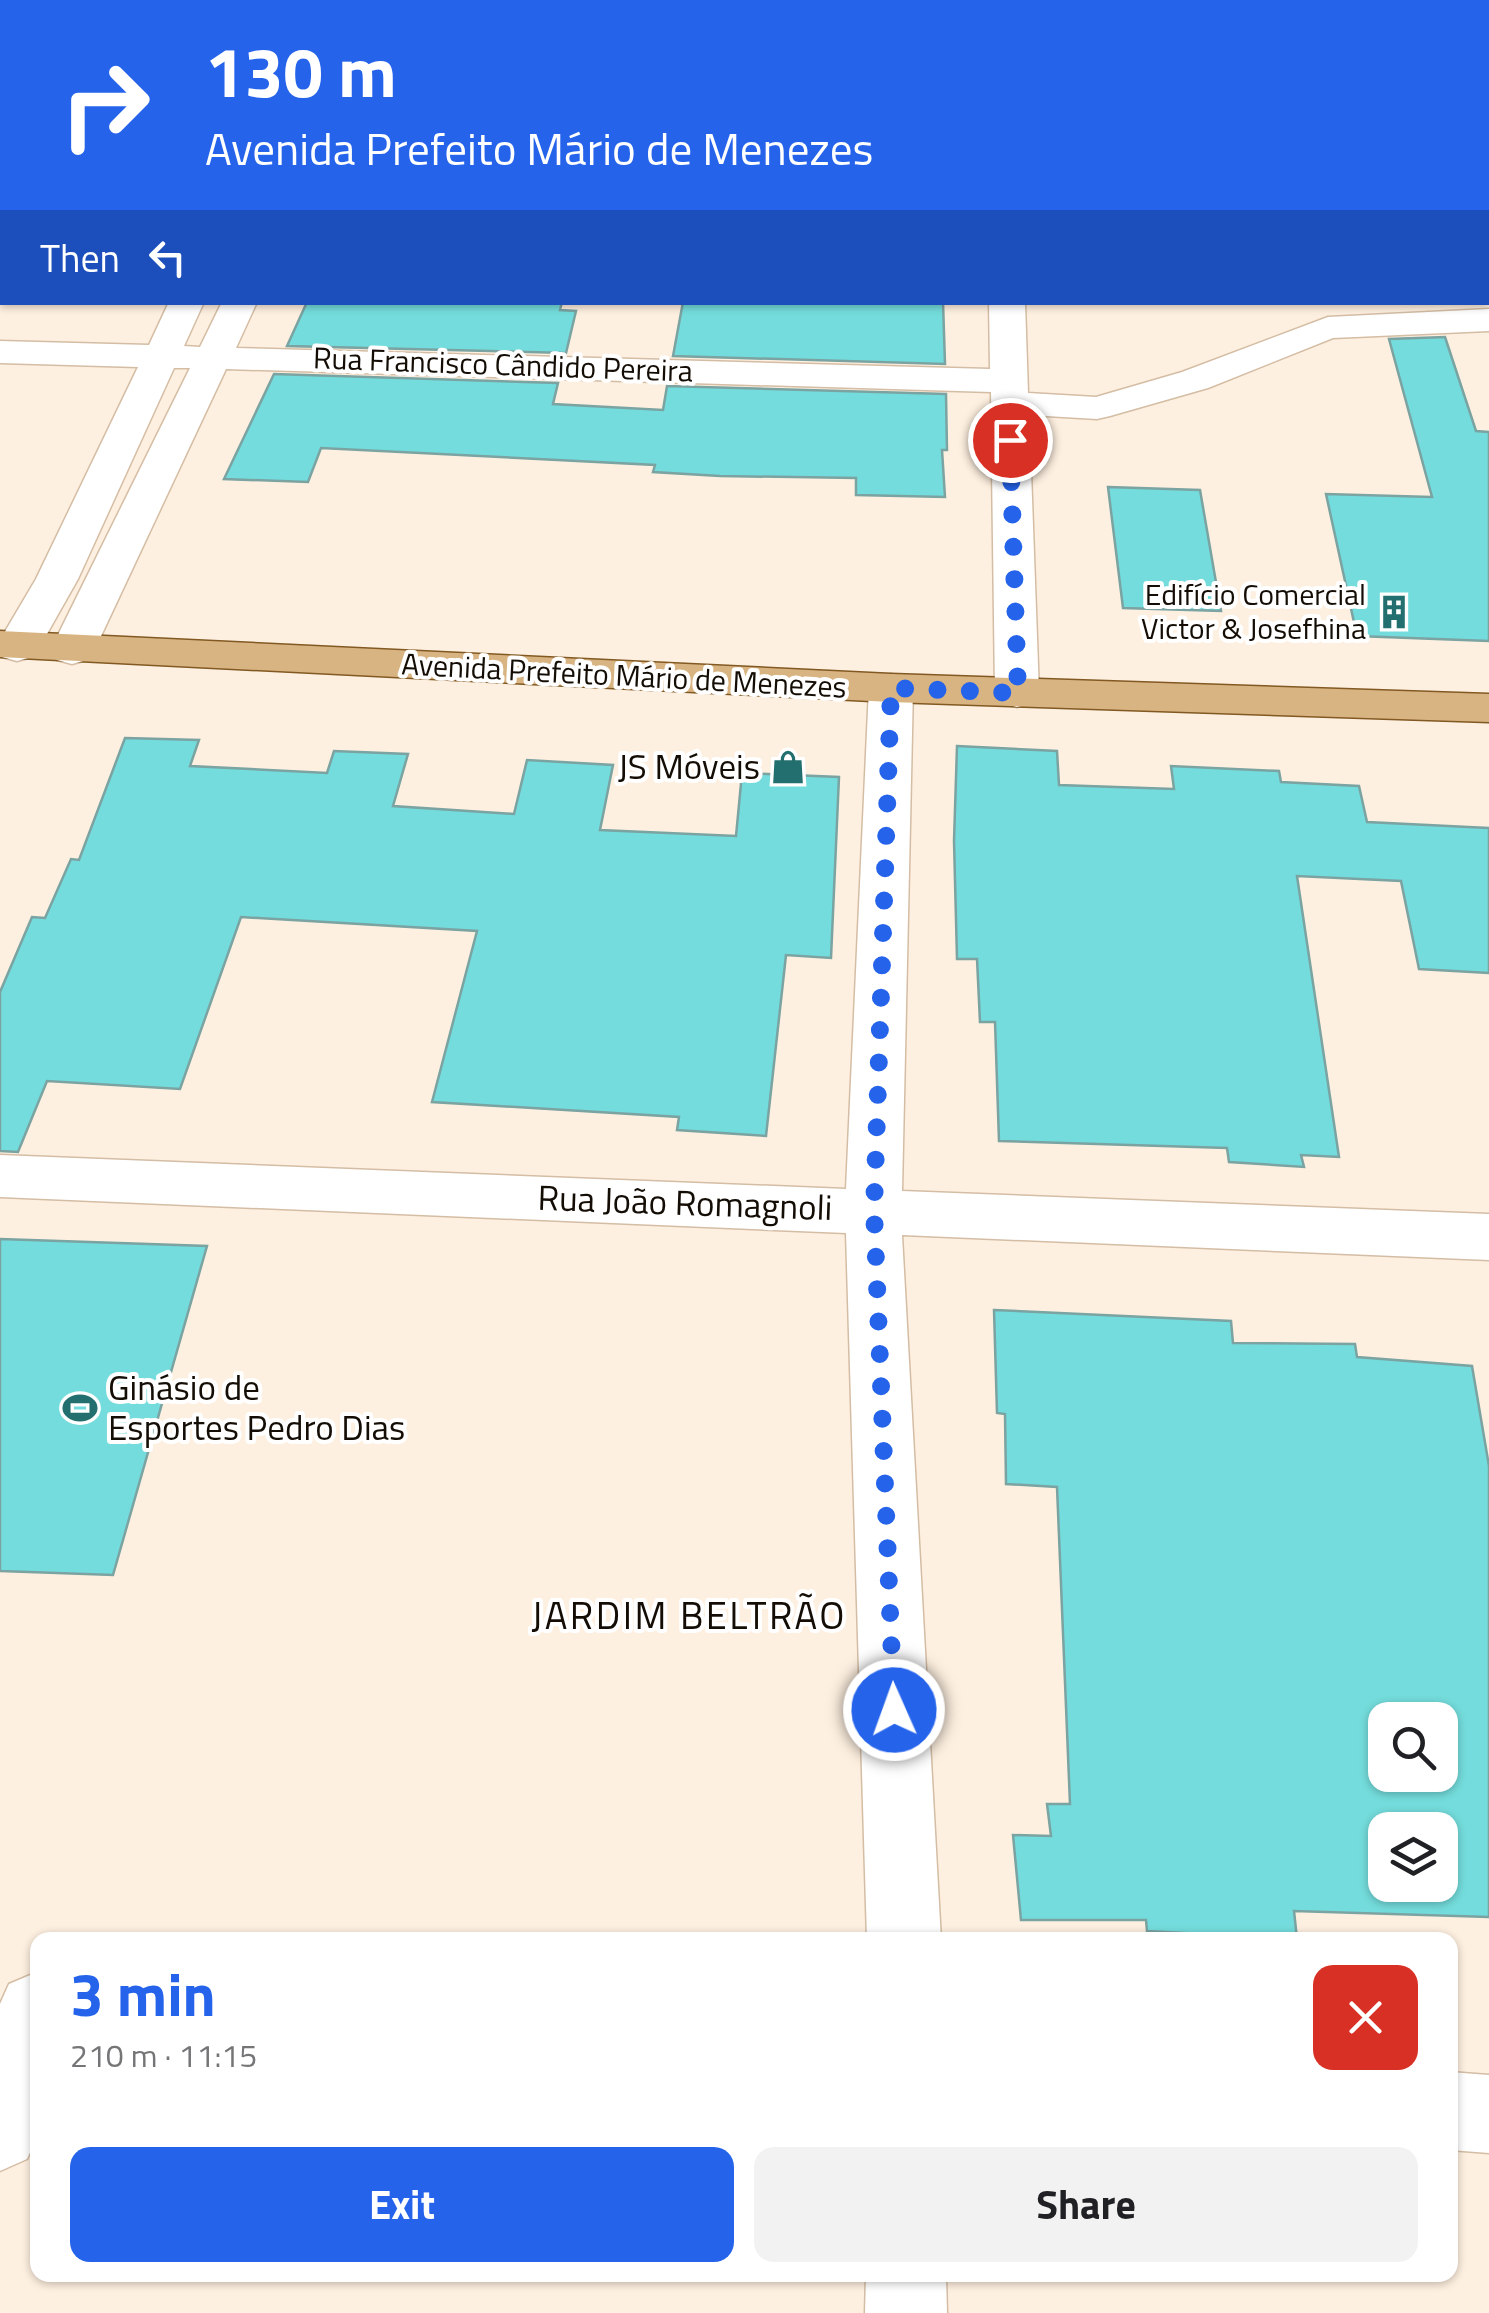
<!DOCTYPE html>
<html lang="en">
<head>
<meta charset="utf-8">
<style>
  :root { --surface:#fff; --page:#f2f2f2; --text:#202124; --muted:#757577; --accent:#2563eb }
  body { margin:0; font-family:"Titillium Web",sans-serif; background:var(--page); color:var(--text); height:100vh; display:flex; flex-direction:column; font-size:38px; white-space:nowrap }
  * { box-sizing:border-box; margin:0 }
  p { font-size:32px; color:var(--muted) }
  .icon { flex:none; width:55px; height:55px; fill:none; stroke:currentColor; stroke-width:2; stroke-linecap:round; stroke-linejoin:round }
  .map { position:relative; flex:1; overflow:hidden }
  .panel { position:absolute; left:30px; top:1932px; width:1428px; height:350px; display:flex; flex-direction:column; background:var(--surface); border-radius:20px; box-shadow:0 2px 8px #0004 }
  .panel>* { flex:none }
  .guide { position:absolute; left:0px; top:0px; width:1490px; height:305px; box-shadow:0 2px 8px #0004; background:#2563eb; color:#fff; overflow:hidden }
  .fabs { position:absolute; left:1368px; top:1702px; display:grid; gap:20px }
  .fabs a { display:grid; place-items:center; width:90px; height:90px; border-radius:20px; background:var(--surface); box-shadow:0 2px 8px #0004; font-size:50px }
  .pin { position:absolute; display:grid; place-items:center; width:85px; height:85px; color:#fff; margin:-42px; border:5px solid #fff; border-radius:50%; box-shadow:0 2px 10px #0007 }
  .me { position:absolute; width:110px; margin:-55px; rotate:358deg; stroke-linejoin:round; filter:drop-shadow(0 0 8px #0008) }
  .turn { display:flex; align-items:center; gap:35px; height:210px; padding:0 40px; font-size:45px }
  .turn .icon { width:130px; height:130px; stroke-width:2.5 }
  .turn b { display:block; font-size:70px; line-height:85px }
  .then { display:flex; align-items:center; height:95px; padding:0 40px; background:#0003; gap:20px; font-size:38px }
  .round { display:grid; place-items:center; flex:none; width:105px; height:105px; border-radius:20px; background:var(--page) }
  .summary { display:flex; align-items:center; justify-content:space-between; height:170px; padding:0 40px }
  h1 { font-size:60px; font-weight:700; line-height:75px; color:var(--accent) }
  .action { display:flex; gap:20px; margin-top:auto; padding:20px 40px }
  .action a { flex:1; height:115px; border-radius:20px; background:var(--accent); color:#fff; font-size:40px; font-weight:700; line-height:115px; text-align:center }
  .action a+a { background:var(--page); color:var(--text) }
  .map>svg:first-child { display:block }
  .building { fill:#74dcdc; stroke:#7aa3a2; stroke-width:2.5; fill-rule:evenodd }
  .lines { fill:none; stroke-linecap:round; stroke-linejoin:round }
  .minor-casing { stroke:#d4bda4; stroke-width:3 }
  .major-casing { stroke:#825922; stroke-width:3 }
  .minor { fill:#fff; fill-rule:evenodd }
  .major { fill:#d8b483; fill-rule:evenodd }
  .route { stroke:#2563eb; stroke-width:18; stroke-dasharray:0 32.4 }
  .labels { text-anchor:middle; stroke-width:8; stroke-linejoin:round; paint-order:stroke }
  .far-street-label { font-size:30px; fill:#140d05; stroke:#fff }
  .far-poi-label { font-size:30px; fill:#140d05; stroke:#fff; text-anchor:end }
  .poi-label { font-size:35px; fill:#140d05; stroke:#fff; text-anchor:end }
  .street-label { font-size:35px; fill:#140d05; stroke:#fff }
  .neighbourhood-label { font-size:38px; letter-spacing:2.5px; fill:#140d05; stroke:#fff }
</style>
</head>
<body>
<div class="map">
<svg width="1489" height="2313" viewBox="0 0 1489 2313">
  <rect width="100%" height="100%" fill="#fef0e0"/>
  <path class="building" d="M307,302H562L560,310L576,311L566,353L287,346Z
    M683,302H943L945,364L673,356Z
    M1445,337L1476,431L1489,432V641L1357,636L1326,494L1432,497L1389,339Z
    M274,374L558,383L553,404L663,410L667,386L946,394L947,450H942L945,497L856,495V478L720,476L653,472L655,465L321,448L308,482L224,479Z
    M1108,487L1200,490L1221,611L1123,608Z
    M125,738L199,740L190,766L327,773L334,751L408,754L393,806L514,814L527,760L613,765L600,830L736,836L742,773L839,777L831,958L786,955L766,1136L677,1130L679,1117L432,1102L477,931L241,917L180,1089L47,1081L18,1152L0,1151V992L32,917L45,918L71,859L79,860Z
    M957,746L1057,751L1059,785L1174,789L1171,766L1279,771L1281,782L1359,786L1367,822L1489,828V973L1419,969L1401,881L1297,876L1339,1157L1301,1155L1304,1167L1229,1162L1227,1148L999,1141L995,1022H980L977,959H957L954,841Z
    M0,1239L207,1246L113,1575L0,1571Z
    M994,1310L1231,1321L1233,1343L1355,1344L1357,1357L1472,1366L1489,1466V1917L1294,1911L1297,1939L1147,1931L1146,1920H1021L1013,1835L1051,1836L1047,1804H1070L1057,1487L1006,1484L1005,1414L997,1413ZM1385,1720H1440V1775H1385ZM1385,1830H1440V1885H1385Z"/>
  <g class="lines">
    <g class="minor-casing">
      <path id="minor" d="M996,0H1024V2H996Z
        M169,302H204L184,346L200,347L222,302H257L236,348L990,369L989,302H1025L1028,393L1096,397L1182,372L1328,317L1489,309V331L1333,338L1208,388L1110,416L1097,419L1029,415L1039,693L1033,703L1017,707L1001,703L995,693L991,392L226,369L94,651L87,660L72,664L57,660L50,651L190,368H174L78,579L39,648L32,657L17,661L2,657L0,640L36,579L138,367L0,363V341L149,345Z
        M891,674L907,678L913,688L902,1191L1489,1214V1260L902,1235L941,1940H867L846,1233L0,1197V1155L846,1189L869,688L875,678Z
        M35,1973L38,2135L27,2159L0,2171V2004L9,1984Z
        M1450,2072L1489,2075V2153L1450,2150Z
        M866,2275H946L947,2313H865Z"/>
    </g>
    <g class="major-casing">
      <path id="major" d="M0,106H2V124H0Z
        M1489,148V168H1488V149Z
        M0,631L891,674L1489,694V722L891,702L0,657Z"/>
    </g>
    <use href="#minor" class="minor"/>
    <use href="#major" class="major"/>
  </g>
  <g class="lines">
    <path class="route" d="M894,1710L874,1210L891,688L1018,693L1010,440"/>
  </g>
  <defs>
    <g id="building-bare" transform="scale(2.7)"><path d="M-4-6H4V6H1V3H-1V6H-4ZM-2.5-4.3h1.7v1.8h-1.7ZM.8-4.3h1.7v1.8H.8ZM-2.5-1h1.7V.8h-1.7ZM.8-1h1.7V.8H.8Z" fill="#236e6e" stroke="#fff" stroke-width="2.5" paint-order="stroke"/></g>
    <g id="shop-bare" transform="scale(2.7)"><path d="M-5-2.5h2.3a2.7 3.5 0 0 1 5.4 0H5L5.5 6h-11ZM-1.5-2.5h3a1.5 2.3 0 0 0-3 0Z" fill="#236e6e" stroke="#fff" stroke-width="2.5" paint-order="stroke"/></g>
    <g id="stadium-bare" transform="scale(2.7)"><path d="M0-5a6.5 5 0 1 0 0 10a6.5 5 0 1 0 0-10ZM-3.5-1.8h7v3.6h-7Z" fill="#236e6e" stroke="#fff" stroke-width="2.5" paint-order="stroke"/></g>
  </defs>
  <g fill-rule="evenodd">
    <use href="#building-bare" x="1394" y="612"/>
    <use href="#shop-bare" x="788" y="767"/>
    <use href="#stadium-bare" x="80" y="1408"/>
  </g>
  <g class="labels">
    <g class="far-street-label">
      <text transform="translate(503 365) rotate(2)" y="10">Rua Francisco Cândido Pereira</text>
      <text transform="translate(624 676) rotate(3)" y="10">Avenida Prefeito Mário de Menezes</text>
    </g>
    <g class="far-poi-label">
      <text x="1366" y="605">Edifício Comercial<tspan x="1366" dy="34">Victor &amp; Josefhina</tspan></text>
    </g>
    <g class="poi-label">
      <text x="760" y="779">JS Móveis</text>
      <text x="108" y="1400" text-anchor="start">Ginásio de<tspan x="108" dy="40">Esportes Pedro Dias</tspan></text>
    </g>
    <g class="street-label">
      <text transform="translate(685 1203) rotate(2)" y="12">Rua João Romagnoli</text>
    </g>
    <g class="neighbourhood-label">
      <text x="689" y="1629">JARDIM BELTRÃO</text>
    </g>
  </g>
</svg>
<div class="fabs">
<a><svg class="icon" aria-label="search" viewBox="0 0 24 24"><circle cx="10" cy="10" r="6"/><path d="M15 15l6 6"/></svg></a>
<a><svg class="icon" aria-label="layers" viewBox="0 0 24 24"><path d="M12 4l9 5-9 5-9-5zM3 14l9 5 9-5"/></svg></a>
</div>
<div class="pin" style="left:1010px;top:440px;background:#d93025"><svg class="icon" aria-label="arrive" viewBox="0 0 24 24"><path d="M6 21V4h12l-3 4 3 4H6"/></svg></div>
<svg class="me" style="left:894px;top:1710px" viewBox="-20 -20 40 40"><circle r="17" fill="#2563eb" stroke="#fff" stroke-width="3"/><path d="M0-11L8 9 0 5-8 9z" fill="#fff"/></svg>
<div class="guide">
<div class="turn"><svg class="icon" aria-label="right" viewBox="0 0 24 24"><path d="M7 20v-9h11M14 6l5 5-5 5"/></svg><div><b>130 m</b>Avenida Prefeito Mário de Menezes</div></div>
<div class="then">Then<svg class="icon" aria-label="left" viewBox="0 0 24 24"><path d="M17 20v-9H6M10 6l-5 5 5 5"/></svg></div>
</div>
<section class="panel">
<div class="summary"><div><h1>3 min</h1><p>210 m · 11:15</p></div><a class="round" style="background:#d93025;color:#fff"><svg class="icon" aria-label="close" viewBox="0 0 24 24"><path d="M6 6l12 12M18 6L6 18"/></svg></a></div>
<div class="action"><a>Exit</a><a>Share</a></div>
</section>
</div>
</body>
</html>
